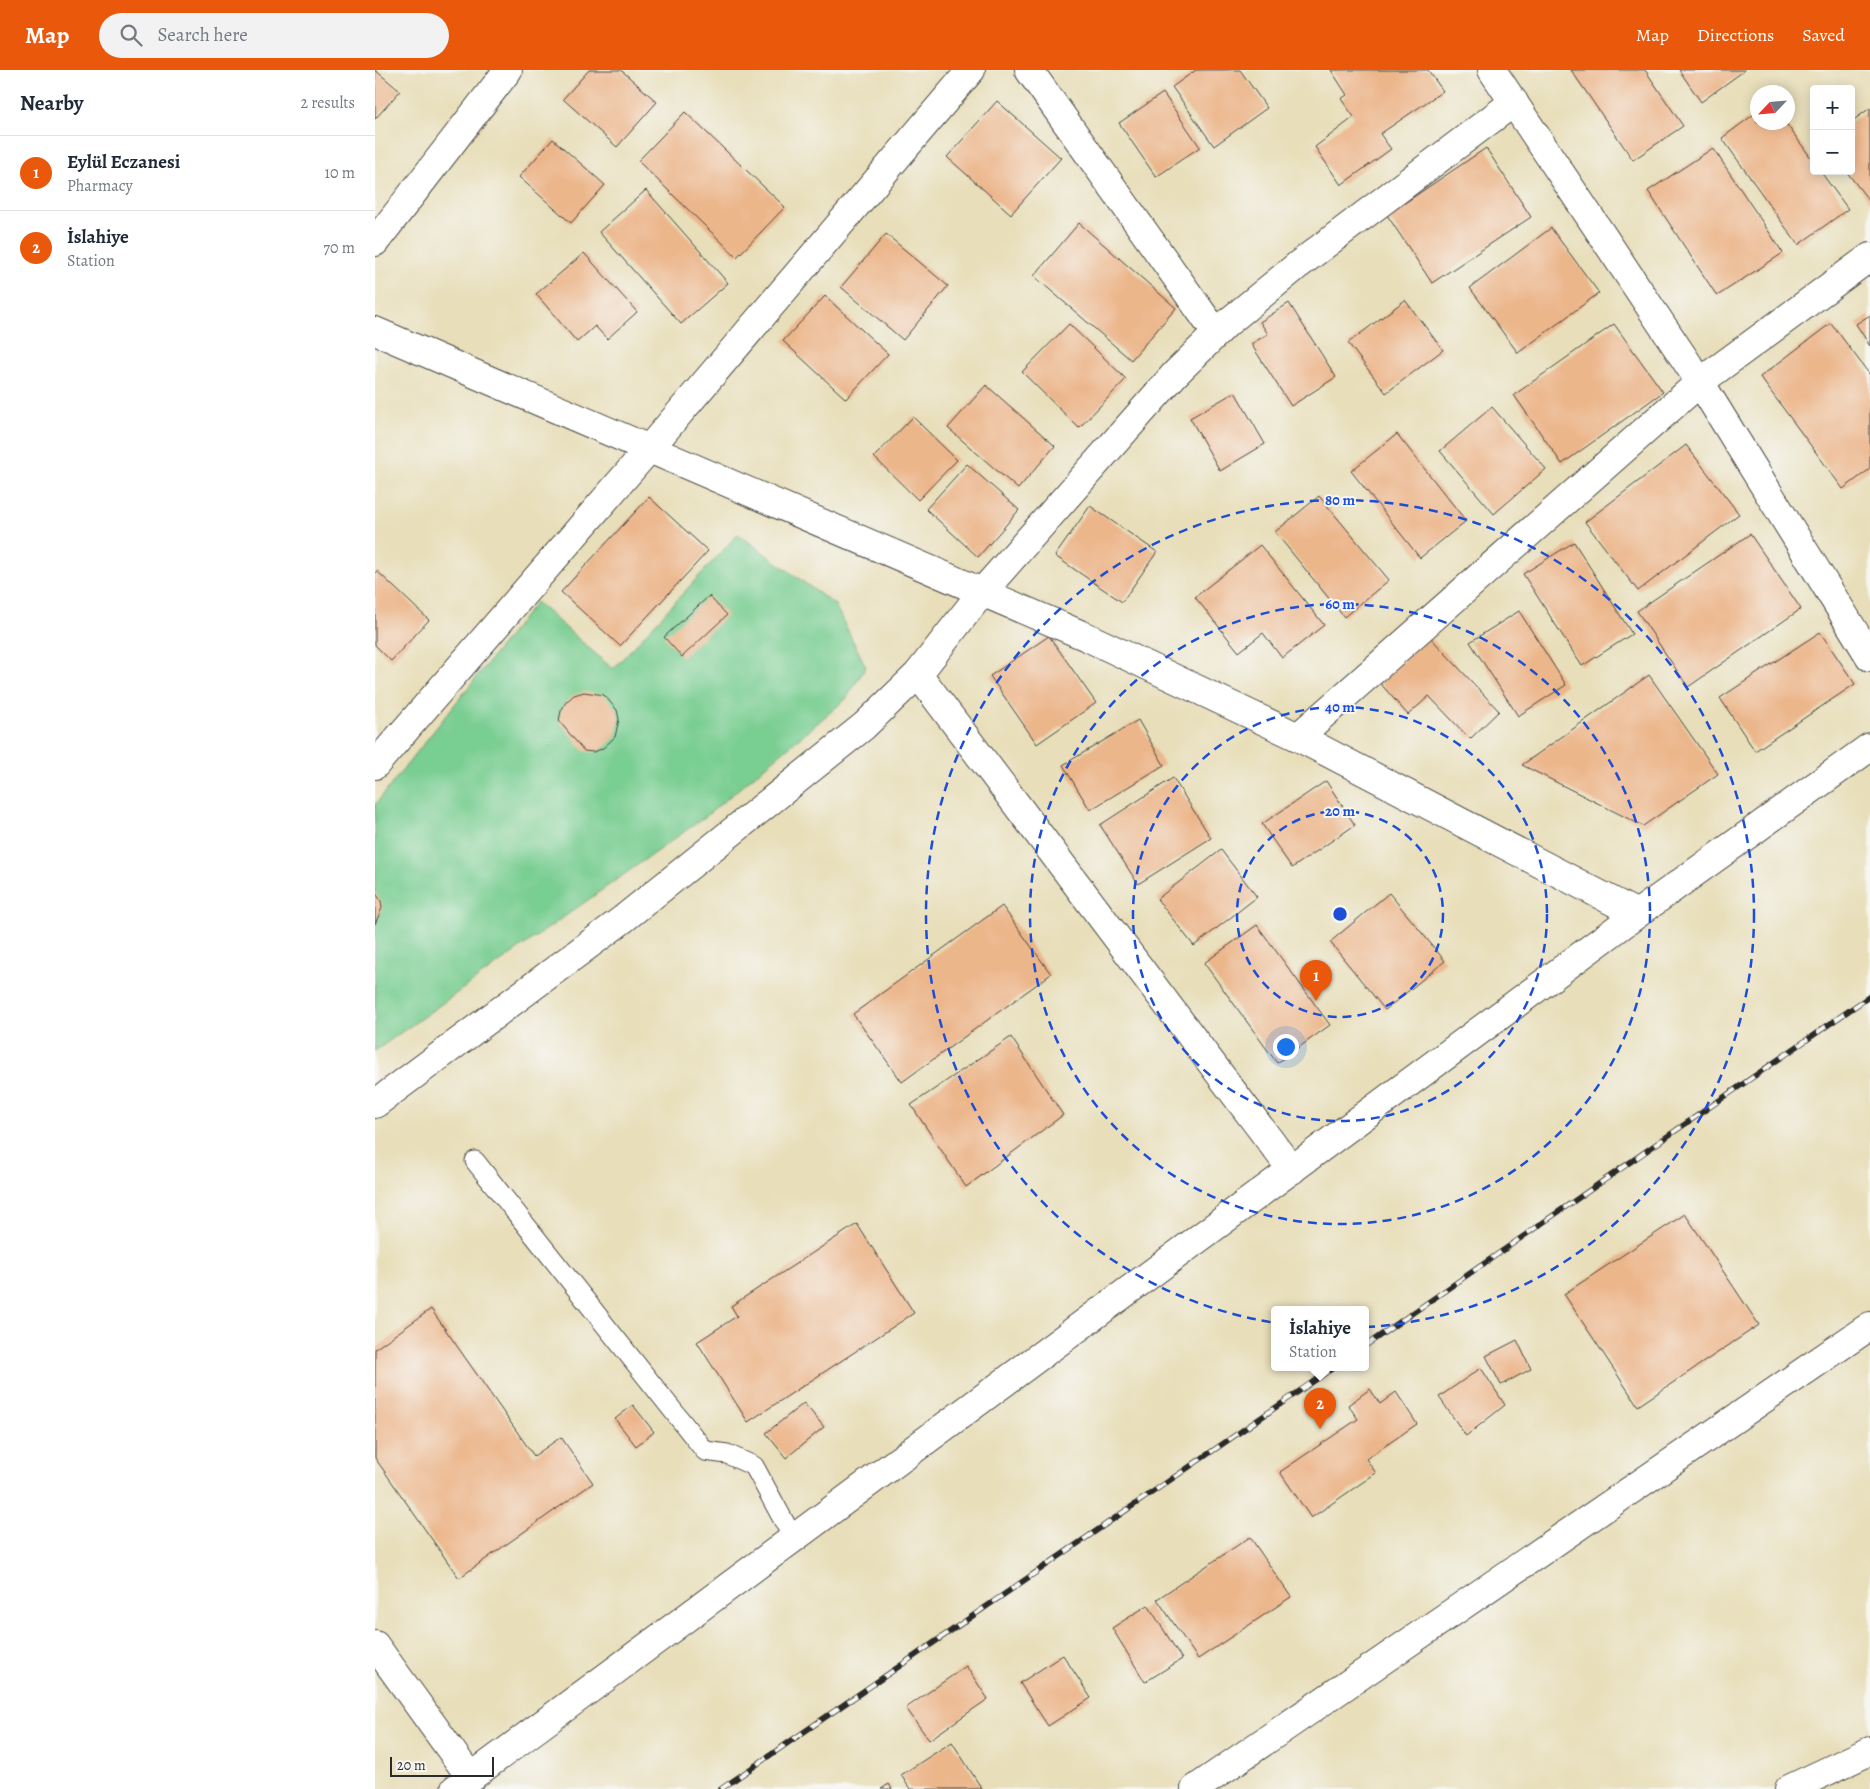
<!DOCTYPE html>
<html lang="en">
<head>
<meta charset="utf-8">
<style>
  :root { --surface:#fff; --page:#f2f2f3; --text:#1f2937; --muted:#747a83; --line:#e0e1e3; --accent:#ea580c }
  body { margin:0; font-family:Alegreya,serif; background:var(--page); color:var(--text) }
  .controls { position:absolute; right:15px; top:15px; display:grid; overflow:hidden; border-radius:5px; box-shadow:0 2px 12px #0003 }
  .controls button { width:45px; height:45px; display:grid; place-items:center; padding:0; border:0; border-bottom:1px solid var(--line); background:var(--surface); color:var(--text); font:25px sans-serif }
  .compass { position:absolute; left:1375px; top:15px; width:45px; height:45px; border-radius:50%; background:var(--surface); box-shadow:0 2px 12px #0003; rotate:244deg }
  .scale { position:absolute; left:15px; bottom:12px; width:104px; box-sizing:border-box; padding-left:5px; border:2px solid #2b2b2b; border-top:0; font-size:14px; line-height:18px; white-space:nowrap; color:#2b2b2b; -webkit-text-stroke:4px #f6f6f2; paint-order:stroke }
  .you { position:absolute; left:910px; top:976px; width:18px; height:18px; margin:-12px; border:4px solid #fff; border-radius:50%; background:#1a73e8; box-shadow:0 0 0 8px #1a73e833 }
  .badge { display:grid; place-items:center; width:32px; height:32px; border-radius:50%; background:var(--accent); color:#fff; font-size:16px; font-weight:700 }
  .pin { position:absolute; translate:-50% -41px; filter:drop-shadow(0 1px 2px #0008) }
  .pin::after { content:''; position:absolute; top:26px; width:18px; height:15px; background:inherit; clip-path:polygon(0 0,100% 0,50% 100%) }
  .popup { position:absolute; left:896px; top:1236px; width:98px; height:65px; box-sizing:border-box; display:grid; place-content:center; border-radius:5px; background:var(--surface); filter:drop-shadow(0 1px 4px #0005); font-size:16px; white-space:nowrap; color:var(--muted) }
  .popup b { font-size:19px; color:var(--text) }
  .popup::after { content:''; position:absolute; left:50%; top:100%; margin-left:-10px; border:10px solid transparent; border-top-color:var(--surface) }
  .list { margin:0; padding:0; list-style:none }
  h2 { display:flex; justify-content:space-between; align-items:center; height:65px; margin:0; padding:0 20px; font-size:21px }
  h2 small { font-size:16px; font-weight:400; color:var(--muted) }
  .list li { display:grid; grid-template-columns:32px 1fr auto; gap:15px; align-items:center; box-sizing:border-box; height:75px; padding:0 20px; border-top:1px solid var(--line) }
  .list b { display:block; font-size:19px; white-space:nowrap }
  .list p { margin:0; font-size:16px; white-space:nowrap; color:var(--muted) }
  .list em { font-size:16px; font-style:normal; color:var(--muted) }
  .icon { flex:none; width:28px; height:28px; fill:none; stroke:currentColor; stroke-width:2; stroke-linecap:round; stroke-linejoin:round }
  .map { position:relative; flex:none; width:1495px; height:1719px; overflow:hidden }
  header { display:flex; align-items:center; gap:30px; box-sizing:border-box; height:70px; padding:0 25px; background:var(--accent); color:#fff }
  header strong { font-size:24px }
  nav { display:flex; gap:28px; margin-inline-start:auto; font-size:18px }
  .search { width:350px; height:45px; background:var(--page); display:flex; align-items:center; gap:12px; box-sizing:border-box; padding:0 18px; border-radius:28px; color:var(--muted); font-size:19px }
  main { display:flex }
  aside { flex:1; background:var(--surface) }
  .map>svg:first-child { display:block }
  .green { fill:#79ce92; stroke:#527c5e }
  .building { fill:#ecb68b }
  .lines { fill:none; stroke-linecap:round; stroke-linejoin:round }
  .lane-casing { stroke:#474640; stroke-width:21 }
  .street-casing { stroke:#474640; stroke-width:30 }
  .secondary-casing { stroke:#474640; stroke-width:30 }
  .lane { stroke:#fff; stroke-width:19 }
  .street { stroke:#fff; stroke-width:28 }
  .secondary { stroke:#fff; stroke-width:28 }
  .rail-casing { stroke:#2b2b2b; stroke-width:5.5 }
  .rail { stroke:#f6f6f2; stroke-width:4; stroke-dasharray:11; stroke-linecap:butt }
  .ring { fill:none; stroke:#1d4ed8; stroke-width:2.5; stroke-dasharray:9 6 }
  .centre { fill:#1d4ed8; stroke:#f6f6f2; stroke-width:2.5 }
  .ring-label { font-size:15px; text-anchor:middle; font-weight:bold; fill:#1d4ed8; stroke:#f6f6f2; stroke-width:4; stroke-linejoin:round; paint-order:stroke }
</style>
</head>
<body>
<header>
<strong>Map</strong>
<div class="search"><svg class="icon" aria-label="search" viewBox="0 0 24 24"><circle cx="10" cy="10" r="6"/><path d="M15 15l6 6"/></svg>Search here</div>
<nav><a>Map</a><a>Directions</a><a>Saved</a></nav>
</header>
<main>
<aside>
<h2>Nearby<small>2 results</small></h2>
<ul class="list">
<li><span class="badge">1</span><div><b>Eylül Eczanesi</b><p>Pharmacy</p></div><em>10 m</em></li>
<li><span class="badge">2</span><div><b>İslahiye</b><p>Station</p></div><em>70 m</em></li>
</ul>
</aside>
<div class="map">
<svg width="1495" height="1719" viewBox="0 0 1495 1719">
  <rect width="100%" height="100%" fill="#f6f6f2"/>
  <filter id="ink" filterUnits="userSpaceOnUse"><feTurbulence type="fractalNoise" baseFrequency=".02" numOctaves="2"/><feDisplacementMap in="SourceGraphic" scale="10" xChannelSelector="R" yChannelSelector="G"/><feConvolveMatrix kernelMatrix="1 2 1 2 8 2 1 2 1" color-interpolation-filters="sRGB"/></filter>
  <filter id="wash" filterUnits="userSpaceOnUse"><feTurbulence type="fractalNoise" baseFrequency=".0096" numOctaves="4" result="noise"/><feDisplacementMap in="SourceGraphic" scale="20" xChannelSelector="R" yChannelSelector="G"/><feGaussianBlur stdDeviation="1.12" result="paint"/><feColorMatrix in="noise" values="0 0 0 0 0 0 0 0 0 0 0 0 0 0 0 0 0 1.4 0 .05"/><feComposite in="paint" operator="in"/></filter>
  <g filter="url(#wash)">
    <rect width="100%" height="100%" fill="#e8deb9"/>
    <path class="green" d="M363 464 460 535 491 597 471 629 330 747 0 981V735L161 532 238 599Z"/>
    <g id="blocks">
      <g class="building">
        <path d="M0 0 25 21 0 49Z"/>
        <path d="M214 0H246L282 32 242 77 188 29Z"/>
        <path d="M821 0H865L892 38 839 76 797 17Z"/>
        <path d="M956 0H1053L1068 21 1005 64 1016 79 966 115 940 77 979 47 966 29 972 25Z"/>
        <path d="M1196 0H1270L1308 56 1258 90Z"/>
        <path d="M1304 0H1370L1326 32Z"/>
        <path d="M788 23 825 77 781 107 744 53Z"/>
        <path d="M622 31 686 88 636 144 572 87Z"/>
        <path d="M1495 38V132L1471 101H1476V52Z"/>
        <path d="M310 42 410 137 362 187 263 91Z"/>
        <path d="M1382 42V52H1410L1439 92V101H1445L1473 139 1423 175 1347 68Z"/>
        <path d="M178 69 230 115 196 153 144 107Z"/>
        <path d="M1111 78 1156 147 1057 213 1012 145Z"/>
        <path d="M1338 78 1408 183 1342 226 1273 121Z"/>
        <path d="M271 120 353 213 306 254 224 162Z"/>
        <path d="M704 153 801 238 756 290 659 206Z"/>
        <path d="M1176 158 1224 223 1143 283 1095 218Z"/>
        <path d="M511 164 573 216 528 270 466 217Z"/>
        <path d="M209 183 262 242 232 269 220 256 202 272 161 224Z"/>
        <path d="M450 226 513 284 471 329 408 271Z"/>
        <path d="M1030 230 1068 280 1011 323 973 273Z"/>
        <path d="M914 233 961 307 916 336 876 274 893 264 885 252Z"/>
        <path d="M1495 245V276L1481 254Z"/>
        <path d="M1456 253 1495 305V399L1468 419 1385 307Z"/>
        <path d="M694 254 751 309 704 358 647 302Z"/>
        <path d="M1239 254 1288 322 1187 394 1139 325Z"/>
        <path d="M611 315 680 376 643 419 573 358Z"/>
        <path d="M860 322 890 374 845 401 815 348Z"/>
        <path d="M1117 337 1171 399 1119 444 1065 381Z"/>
        <path d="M538 347 582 390 543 430 499 387Z"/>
        <path d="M1022 364 1091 451 1045 488 976 401Z"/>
        <path d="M1311 375 1364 444 1263 521 1210 452Z"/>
        <path d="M592 394 644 440 603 487 551 439Z"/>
        <path d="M944 426 1014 510 969 547 900 462Z"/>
        <path d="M274 427 333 481 245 576 186 522Z"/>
        <path d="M715 436 782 482 747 532 680 486Z"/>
        <path d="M1375 464 1426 539 1313 617 1262 541Z"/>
        <path d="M1199 472 1257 564 1207 596 1148 504Z"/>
        <path d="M885 475 949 555 907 588 888 563 864 582 820 527Z"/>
        <path d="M2 501 54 550 16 591 0 575V503Z"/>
        <path d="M334 526 352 545 307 587 289 567Z"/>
        <path d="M1144 541 1191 615 1143 646 1095 572Z"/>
        <path d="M1445 562 1480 614 1380 681 1345 628Z"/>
        <path d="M674 566 721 633 662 674 615 606Z"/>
        <path d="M1054 566 1124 641 1095 669 1054 626 1033 645 1005 613Z"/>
        <path d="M1274 605 1343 704 1268 756 1147 695Z"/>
        <path d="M209 622 229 625 242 640 244 649 240 667 227 679 218 682 209 681 184 651 186 641 191 632 199 625Z"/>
        <path d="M763 650 789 695 715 740 688 695Z"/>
        <path d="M798 708 836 768 763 814 725 755Z"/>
        <path d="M951 711 980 755 917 798 887 754Z"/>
        <path d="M846 780 882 827 819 876 782 829Z"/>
        <path d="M0 822 6 831 7 838 0 854Z"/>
        <path d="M1014 823 1070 891 1010 940 955 872Z"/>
        <path d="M627 836 676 904 527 1012 478 944Z"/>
        <path d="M882 855 955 955 902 993 829 893Z"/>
        <path d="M636 967 688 1045 591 1117 536 1035Z"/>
        <path d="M1310 1144 1384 1255 1263 1336 1189 1224Z"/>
        <path d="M482 1154 539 1243 373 1352 322 1272 362 1246 356 1236Z"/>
        <path d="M56 1239 159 1386 186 1367 218 1413 84 1508 0 1388V1279Z"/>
        <path d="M1142 1270 1156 1299 1126 1315 1111 1286Z"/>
        <path d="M1106 1298 1130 1335 1091 1366 1064 1327Z"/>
        <path d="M995 1319 1005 1334 1021 1322 1042 1354 991 1389 1001 1403 936 1448 905 1402 983 1349 973 1335Z"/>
        <path d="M429 1333 449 1357 411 1388 391 1363Z"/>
        <path d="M258 1335 279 1362 261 1376 240 1349Z"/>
        <path d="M875 1467 916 1527 823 1589 782 1529Z"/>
        <path d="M773 1535 807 1589 770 1612 737 1558Z"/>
        <path d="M688 1585 716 1628 673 1656 645 1613Z"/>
        <path d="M591 1596 613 1629 554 1670 531 1638Z"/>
        <path d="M577 1672 607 1719H535L526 1705Z"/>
        <path d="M514 1714 517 1719H506Z"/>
      </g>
    </g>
  </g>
  <g filter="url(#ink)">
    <use href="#blocks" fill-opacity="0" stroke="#474640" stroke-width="1"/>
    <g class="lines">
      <g class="lane-casing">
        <path id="lane" d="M100 1091 330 1381 352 1384 379 1396 418 1468"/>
      </g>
      <g class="street-casing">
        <g id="street">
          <path d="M654 0 841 263"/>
          <path d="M0 172 133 0"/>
          <path d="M0 261 714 568 923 667 1262 844"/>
          <path d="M543 604 917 1100"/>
          <path d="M923 667 1325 312 1495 187"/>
          <path d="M0 695 273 380 596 0"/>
          <path d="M0 1034 247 850 489 656 543 604 608 521 800 304 851 254 923 195 1139 32"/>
          <path d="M0 1575 96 1708"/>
          <path d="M1414 1719 1495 1681"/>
        </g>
      </g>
      <g class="secondary-casing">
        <g id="secondary">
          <path d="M1117 0 1325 312 1495 587"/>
          <path d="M80 1719 1262 844 1495 677"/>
          <path d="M820 1719 1495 1256"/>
        </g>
      </g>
      <use href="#lane" class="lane"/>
      <use href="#street" class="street"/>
      <use href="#secondary" class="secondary"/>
      <g class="rail-casing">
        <g id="rail">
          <path d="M990 1276 1495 926"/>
          <path d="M346 1719 958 1298"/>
        </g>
      </g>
      <use href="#rail" class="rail"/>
    </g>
  </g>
  <g class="ring">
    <circle cx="965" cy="844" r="103"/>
    <circle cx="965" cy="844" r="207"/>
    <circle cx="965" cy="844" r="310"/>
    <circle cx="965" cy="844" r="414"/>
  </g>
  <circle cx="965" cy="844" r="8" class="centre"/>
  <g class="ring-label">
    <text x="965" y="435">80 m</text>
    <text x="965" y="539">60 m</text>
    <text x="965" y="642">40 m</text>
    <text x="965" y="746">20 m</text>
  </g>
</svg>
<div class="controls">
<button>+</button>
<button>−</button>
</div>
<svg class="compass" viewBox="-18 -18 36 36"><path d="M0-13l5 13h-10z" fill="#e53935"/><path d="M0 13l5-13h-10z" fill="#747a83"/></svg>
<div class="scale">20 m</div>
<div class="you"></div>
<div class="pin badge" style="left:941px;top:931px">1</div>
<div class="pin badge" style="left:945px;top:1359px">2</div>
<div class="popup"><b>İslahiye</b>Station</div>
</div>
</main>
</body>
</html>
